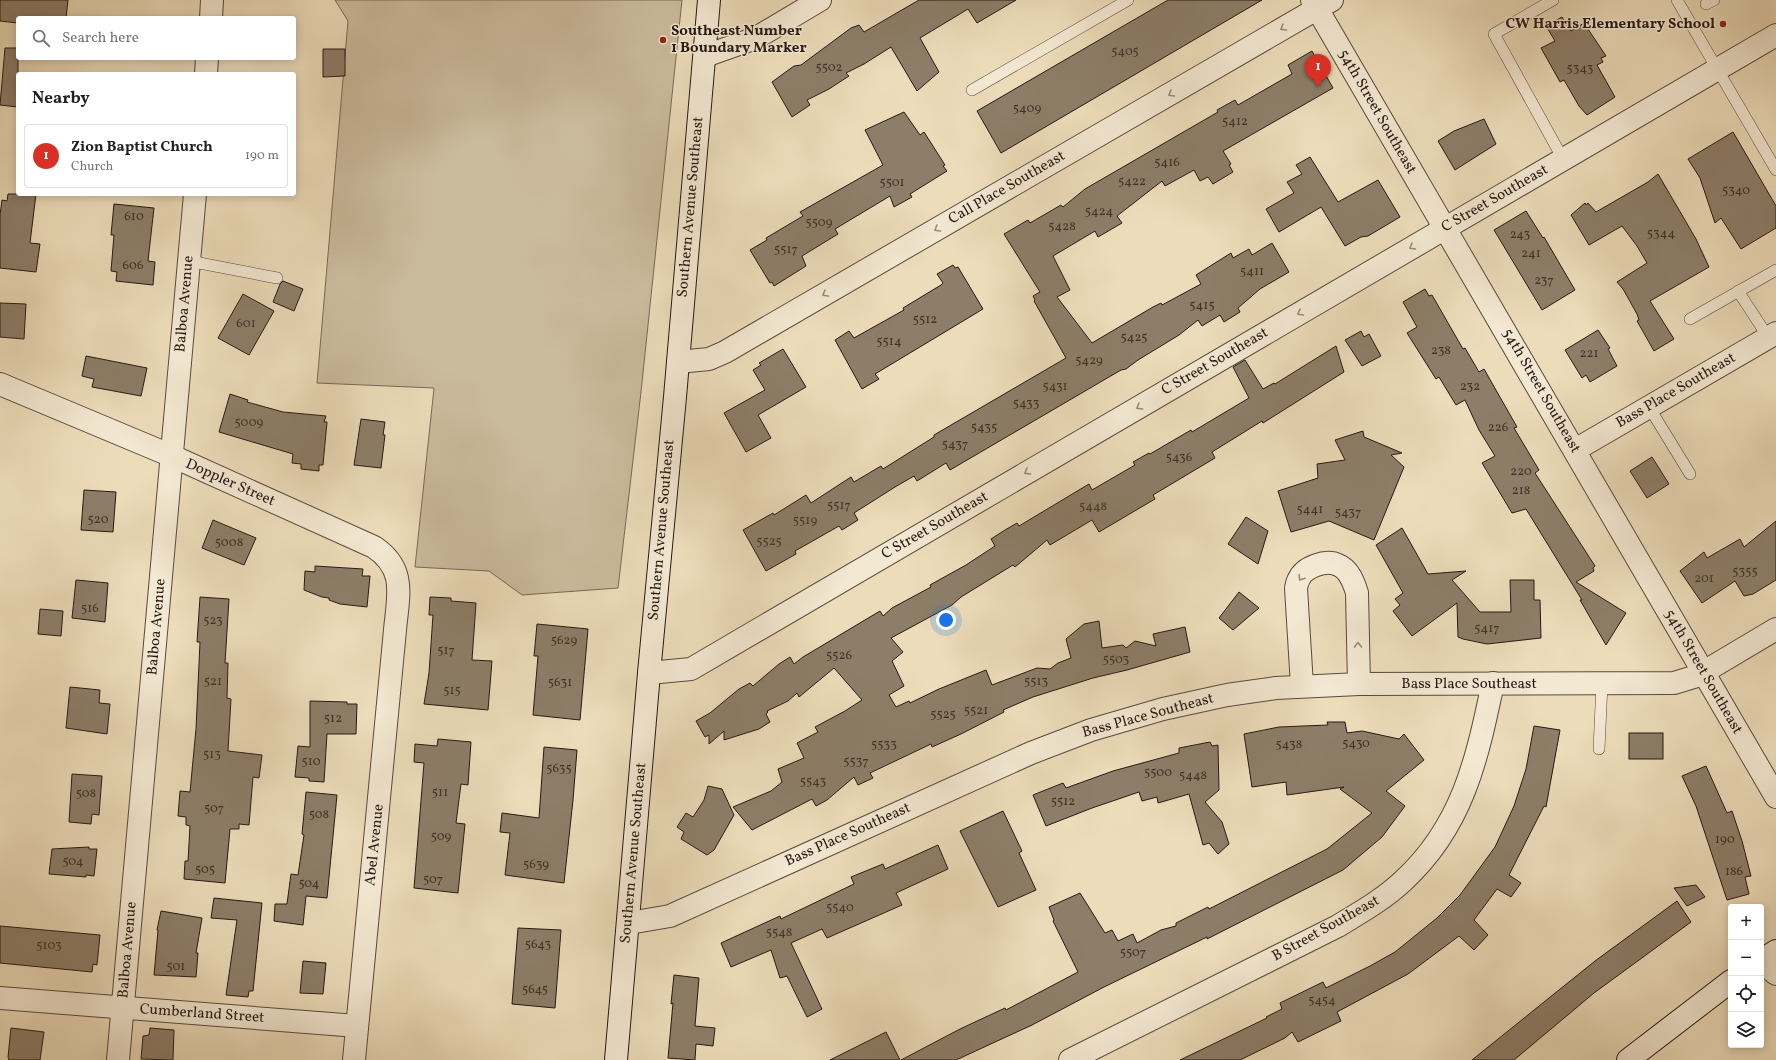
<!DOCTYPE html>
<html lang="en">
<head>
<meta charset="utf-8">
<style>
  :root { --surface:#fff; --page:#f6f6f6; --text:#202124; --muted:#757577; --line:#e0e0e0; --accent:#d93025 }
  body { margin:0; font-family:Vollkorn,serif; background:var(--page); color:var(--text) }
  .controls { position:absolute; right:12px; bottom:12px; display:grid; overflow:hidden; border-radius:4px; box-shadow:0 2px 10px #0003 }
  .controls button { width:36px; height:36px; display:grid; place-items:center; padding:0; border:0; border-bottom:1px solid var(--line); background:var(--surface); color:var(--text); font:20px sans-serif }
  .you { position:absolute; left:946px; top:620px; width:14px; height:14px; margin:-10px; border:3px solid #fff; border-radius:50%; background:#1a73e8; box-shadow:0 0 0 6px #1a73e833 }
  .badge { display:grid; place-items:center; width:26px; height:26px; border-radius:50%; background:var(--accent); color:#fff; font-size:13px; font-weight:700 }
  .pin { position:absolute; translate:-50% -33px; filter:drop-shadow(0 1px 2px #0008) }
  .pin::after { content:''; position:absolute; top:21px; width:14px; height:12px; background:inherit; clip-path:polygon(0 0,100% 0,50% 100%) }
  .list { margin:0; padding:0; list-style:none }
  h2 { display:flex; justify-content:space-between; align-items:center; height:52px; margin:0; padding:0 16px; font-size:17px }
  h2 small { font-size:13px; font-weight:400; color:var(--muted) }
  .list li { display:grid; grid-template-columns:26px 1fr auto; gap:12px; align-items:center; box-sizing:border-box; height:64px; margin:0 8px 8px; padding:0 8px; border:1px solid var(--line); border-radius:4px }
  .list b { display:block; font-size:15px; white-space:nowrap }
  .list p { margin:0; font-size:13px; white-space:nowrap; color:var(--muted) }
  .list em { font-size:13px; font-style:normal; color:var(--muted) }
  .icon { flex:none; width:22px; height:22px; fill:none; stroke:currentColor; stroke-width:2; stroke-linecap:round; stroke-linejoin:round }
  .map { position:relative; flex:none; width:1776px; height:1060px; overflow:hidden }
  .search { position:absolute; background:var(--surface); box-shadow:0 2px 10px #0003; left:16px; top:16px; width:280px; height:44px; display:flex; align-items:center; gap:10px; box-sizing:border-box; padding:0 14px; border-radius:4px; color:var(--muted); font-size:15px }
  .panel { position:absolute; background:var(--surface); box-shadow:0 2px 10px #0003; left:16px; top:72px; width:280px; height:124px; border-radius:4px }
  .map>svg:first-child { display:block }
  .green { fill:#cbbb9d; stroke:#786a58 }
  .building { fill:#8d7e69; stroke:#261912 }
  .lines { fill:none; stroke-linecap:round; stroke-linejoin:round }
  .lane-casing { stroke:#584a3c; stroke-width:12 }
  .street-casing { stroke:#584a3c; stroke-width:24 }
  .secondary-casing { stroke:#261912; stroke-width:24 }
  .lane { stroke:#f3e8d2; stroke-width:11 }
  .street { stroke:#f3e8d2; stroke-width:22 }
  .secondary { stroke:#f3e8d2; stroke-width:22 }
  .oneway { stroke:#978b7c }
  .poi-dot { fill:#8f2418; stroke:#f3e8d2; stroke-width:1.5 }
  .labels { text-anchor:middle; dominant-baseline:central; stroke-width:3; stroke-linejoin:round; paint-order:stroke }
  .number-label { font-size:13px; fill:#403228 }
  .poi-label { font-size:15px; font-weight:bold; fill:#261912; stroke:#f3e8d2; text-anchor:end }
  .street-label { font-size:15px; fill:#261912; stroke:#f3e8d2 }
</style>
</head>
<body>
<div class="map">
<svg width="1776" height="1060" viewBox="0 0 1776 1060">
  <rect width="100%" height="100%" fill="#eddcba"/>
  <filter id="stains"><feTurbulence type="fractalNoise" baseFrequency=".005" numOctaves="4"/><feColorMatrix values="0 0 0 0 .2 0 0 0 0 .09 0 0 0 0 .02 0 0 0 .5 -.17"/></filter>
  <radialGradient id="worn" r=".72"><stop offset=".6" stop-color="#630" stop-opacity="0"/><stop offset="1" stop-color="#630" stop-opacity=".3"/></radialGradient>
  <path class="green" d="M335 0H682L641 392 618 588 522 595 489 571 415 567 434 388 317 383 348 21Z"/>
  <g class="building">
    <path d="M0 0H68L66 18H18V23L0 21Z"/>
    <path d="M919 0H1016L977 23 968 9 920 38 939 72 917 91 891 47 864 64 846 73 849 76 829 89 807 100 810 105 792 117 772 82 794 66 801 65 851 28 859 25 864 32Z"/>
    <path d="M1168 0H1262L1001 153 977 111Z"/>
    <path d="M1562 17 1571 31 1584 23 1606 56 1601 58 1603 62 1597 65 1615 97 1587 115 1579 106 1564 80 1560 82 1541 48 1555 41 1546 26Z"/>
    <path d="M5 48H18V107L0 105Z"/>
    <path d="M323 49H345V76L323 77Z"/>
    <path d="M1312 51 1333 88 1223 151 1231 164 1229 165 1233 172 1213 184 1208 177 1200 181 1194 170 1165 186 1162 181 1117 216 1122 223 1098 237 1095 231 1053 256 1070 290 1057 297 1092 343 1153 307 1161 303 1162 305 1201 284 1196 275 1231 253 1233 258 1249 249 1252 255 1272 243 1289 272 1260 289 1238 308 1240 312 1224 322 1220 315 1202 326 1198 320 1179 335 1138 360 1126 369 1121 370 950 470 946 463 917 481 914 476 895 487 854 513 858 520 842 530 839 526 795 551 796 554 766 571 743 530 773 513 774 515 806 495 811 503 851 477 854 482 881 466 883 469 934 437V435L1066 358 1034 301 1035 300 1033 296 1040 292 1004 234 1028 220 1030 223 1061 205 1063 207 1085 189 1218 112 1217 110 1235 100 1238 105 1292 74 1288 65Z"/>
    <path d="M904 112 920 135 924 132 945 165 943 166 947 171 910 194 912 197 894 207 890 196 835 229 838 234 802 256 806 266 774 286 772 282 770 283 750 250 767 240 766 238 803 216 800 212 883 165 865 130Z"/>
    <path d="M1484 119 1496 144 1455 170 1438 141 1454 131Z"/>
    <path d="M1733 132 1776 206V228L1741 249 1721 218 1715 223 1700 178 1688 159Z"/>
    <path d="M1310 157 1338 202 1378 180 1400 217 1368 236 1361 237 1345 246 1321 207 1279 232 1266 209 1294 193 1287 182 1302 174 1296 165Z"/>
    <path d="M1658 174 1696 239 1709 267 1650 301 1674 339 1654 351 1637 321 1639 320 1637 314 1623 289 1617 282 1647 263 1637 246 1622 226 1589 245 1571 215 1585 203 1586 205 1588 203 1596 212 1648 182Z"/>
    <path d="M8 194H36L30 243 40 244 36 272 0 268V215L2 200 7 201Z"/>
    <path d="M114 204 154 208 148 261 155 262 153 285 116 281 117 272 111 271 114 235H111Z"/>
    <path d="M1526 211 1543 238 1544 237 1575 290 1542 310 1494 230Z"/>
    <path d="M953 265 955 268 958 267 983 309 875 374 879 379 862 389 835 340 849 331 854 338 904 310 903 308 941 285 943 283 937 274Z"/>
    <path d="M283 281 303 289 294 311 273 302 280 284Z"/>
    <path d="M1425 289 1429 296 1432 295 1463 349 1465 348 1479 372 1484 369 1517 427 1514 428 1539 470 1535 473 1595 566 1593 568 1594 571 1576 582 1626 613 1606 645 1580 600H1582L1526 509 1512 513 1482 463 1495 456 1479 430 1465 400 1456 405 1439 377 1436 379 1407 333 1417 327 1403 302Z"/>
    <path d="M243 294 274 311 249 355 218 338Z"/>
    <path d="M0 303 26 304 24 339 0 337Z"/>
    <path d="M1598 330 1610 348 1608 349 1617 366 1590 382 1586 375 1582 378 1565 350Z"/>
    <path d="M1361 331 1364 337 1369 334 1381 356 1362 366 1345 340Z"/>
    <path d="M1336 346 1344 372 1263 423 1262 421 1212 452 1215 458 1153 495 1155 499 1099 532 1092 520 1050 545 1047 540 1015 567 1013 565 961 597 952 605 891 638 903 652 892 661 904 686 889 695 896 707 909 701 910 703 939 689 986 670 992 685 1037 668 1050 669 1058 663 1071 658 1066 639 1084 624 1099 621 1102 648 1123 645 1126 648 1135 641 1156 646 1153 634 1185 627 1190 652 1127 670 1093 678 1033 697 1003 710 1004 712 961 734 932 747 931 744 870 773 873 778 858 785 854 777 827 800 816 806 812 799 752 830 733 807 771 791 782 782 778 769 804 758 797 743 818 732 815 727 845 711 862 700 834 668 799 697 797 693 788 701 767 711 768 712 766 714 770 722 759 729 724 740V731L709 744V735L705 737 696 721 710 713 739 689 750 683 753 686 779 664 790 657 794 664 803 657 880 611 883 616 892 608 931 587 930 585 966 565 995 546 991 539 1005 530 1017 523 1019 526 1089 484 1092 490 1135 465 1133 462 1149 453 1150 454 1191 430 1192 432 1249 398 1233 367 1245 360 1263 389 1274 383 1275 384Z"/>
    <path d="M783 349 806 387 758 415 771 438 746 452 724 413 765 390 753 370 761 365 759 363Z"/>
    <path d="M86 356 147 368 141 396 92 387 94 379 82 376Z"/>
    <path d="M230 394 248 400 247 402 283 412 326 416 324 422H327L323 465H319V471L301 469V464L292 463 293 454 219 432Z"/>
    <path d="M361 419 385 422 383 435H385L381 468 354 465Z"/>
    <path d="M1363 431 1364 437 1402 453 1391 455 1404 467 1374 540 1329 521 1291 532 1278 491 1318 478 1317 464 1345 460 1335 440Z"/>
    <path d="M1652 457 1669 484 1647 498 1630 471Z"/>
    <path d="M84 490 116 492 113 532 81 530Z"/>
    <path d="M1246 517 1268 531 1258 564 1228 544Z"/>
    <path d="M213 520 256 538 244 565 202 548Z"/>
    <path d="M1776 521V580L1753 594 1744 596 1735 581 1702 603 1680 571 1704 552 1707 558 1740 539 1744 547Z"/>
    <path d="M1402 528 1428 574 1466 571 1452 580 1480 612H1511L1510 580H1534V600H1540L1541 638 1487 644 1463 639 1458 637 1457 603 1412 636 1393 611 1400 605 1395 599 1403 593 1376 545Z"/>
    <path d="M315 566 363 569 362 576H370L367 607 340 604 329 600V598L322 597 304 590 305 571 315 572Z"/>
    <path d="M76 580 108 583 105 622 72 618Z"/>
    <path d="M1239 592 1259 608 1233 630 1219 618Z"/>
    <path d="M200 597 229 599 225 663H228L227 698 231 699 228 751 262 755 259 778 253 777 249 825 239 824V829H230L225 883 184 879 185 861H188L190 826 186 825V817L178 816 180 791 190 792 196 729 200 642H197Z"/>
    <path d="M430 597 451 598V601L476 603 472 660 492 661 488 710 424 704 429 673 433 615H429Z"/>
    <path d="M40 609 63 611 61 636 38 634Z"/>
    <path d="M537 624 588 629 580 720 533 715 538 656H534Z"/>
    <path d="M70 687 100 690 99 703 110 704 107 734 66 728Z"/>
    <path d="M310 701 347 702V704H357L356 734H327L324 782 309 781V778L295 777 298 746 310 747Z"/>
    <path d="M1327 722H1345L1347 733 1362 731 1399 739 1404 734 1424 760 1386 791 1405 806 1382 837 1343 870 1207 939V937L1104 987 1032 1025 956 1060H901L960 1029 1005 1008 1006 1010 1078 972 1053 921 1054 920 1049 907 1080 893 1105 933 1112 930 1118 941 1133 934 1137 943 1161 930 1176 926V923L1208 907 1209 909 1327 849 1372 813 1340 789 1344 787 1287 795 1286 782 1252 787 1244 734 1279 727 1328 725Z"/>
    <path d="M1534 726 1560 730 1546 807 1544 806 1509 875 1521 883 1511 897 1497 889 1474 920 1488 935 1474 950 1459 936 1408 974 1337 1012 1341 1021 1298 1042 1292 1032 1285 1038 1240 1060H1180L1267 1018 1266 1017 1282 1009 1280 1003 1323 982 1326 988 1370 966 1395 952 1437 918 1460 895 1495 847 1514 806 1526 769Z"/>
    <rect x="1629" y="733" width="34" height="26"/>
    <path d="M438 739 471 742 468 785 461 784 456 823 465 824 458 893 414 888 424 763 414 762 415 744 437 746Z"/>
    <path d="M1210 742 1212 746 1218 745 1219 790 1205 802 1222 822 1229 844 1218 854 1209 843 1203 845 1189 794 1158 803 1157 797 1142 801 1139 792 1092 808 1046 826 1033 795 1063 783 1066 788 1113 771 1179 753V748Z"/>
    <path d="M544 747 577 750 573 800 564 883 505 875 510 833 500 832 502 813 539 818Z"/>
    <path d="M1706 766 1727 813 1732 811 1742 841 1751 876 1745 877 1749 894 1727 900 1696 806 1682 776Z"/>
    <path d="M72 774 102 776 99 815 92 814 91 824 69 822Z"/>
    <path d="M708 786 722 789 734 815 714 850 707 855 681 839 684 832 677 827 686 813 693 817 704 800Z"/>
    <path d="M306 792 337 795 327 898 306 896 303 925 274 921 275 904H287L291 874 298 875 304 835 302 834Z"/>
    <path d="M1003 811 1022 851 1019 853 1036 890 998 907 960 831Z"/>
    <path d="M938 845 948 869 896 893 902 905 827 938 822 929 791 943 822 1009 807 1017 787 976 780 978 771 950 731 967 721 943 780 916 781 919 854 884 851 877 883 864 885 869Z"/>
    <path d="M89 847V849H97L94 876 86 875V877L49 874 52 849Z"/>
    <path d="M1696 885 1705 897 1687 906 1674 888Z"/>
    <path d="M214 898 262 903 253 991H249L248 997 226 995 237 920 211 918Z"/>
    <path d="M1677 901 1691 922 1594 993 1514 1060H1472L1595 961Z"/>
    <path d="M161 911 202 918 196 953H198L196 977 154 975 158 930H157Z"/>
    <path d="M0 926 100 935 97 965 93 964 92 972 0 963Z"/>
    <path d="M518 928 561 930 555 1008 512 1004Z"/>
    <path d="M303 961 326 963 323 994 300 993Z"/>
    <path d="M674 975 699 978 695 1026 715 1028 713 1046 696 1044 695 1060 668 1058 673 1003 671 1004Z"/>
    <path d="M11 1028 44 1032 40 1060H9L8 1057Z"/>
    <path d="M150 1028 174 1030 173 1060 141 1059 143 1036 149 1035Z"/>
    <path d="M886 1032 900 1060H830Z"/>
  </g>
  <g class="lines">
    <g class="lane-casing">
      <g id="lane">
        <path d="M1553 0 1494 34 1563 159"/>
        <path d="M1677 0 1776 170"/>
        <path d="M1706 4 1714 0"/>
        <path d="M972 90 1128 0"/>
        <path d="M189 261 277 278"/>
        <path d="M1738 291 1768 337"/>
        <path d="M1690 319 1776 270"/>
        <path d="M1649 407 1690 474"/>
        <path d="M1599 749 1602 684"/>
      </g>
    </g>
    <g class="street-casing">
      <g id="street">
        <path d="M1312 0 1776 797"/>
        <path d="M211 18 212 0"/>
        <path d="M705 56 756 38 820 0"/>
        <path d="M206 74 207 58"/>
        <path d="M678 362 709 359 725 352 1332 0"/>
        <path d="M0 384 172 456 374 547C407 569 398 596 395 630L354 1060"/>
        <path d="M1575 450 1776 333"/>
        <path d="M649 673 691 669 1776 35"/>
        <path d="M1302 686 1296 588C1297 585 1297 581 1299 579 1304 567 1326 559 1338 565 1349 569 1354 583 1357 593L1359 684"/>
        <path d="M629 923 670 916 1031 753 1091 730 1163 709 1227 695 1276 688 1359 684 1674 683 1697 676 1776 629"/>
        <path d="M1761 962 1776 974"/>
        <path d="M0 998 357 1026"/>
        <path d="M118 1060 195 194"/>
        <path d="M1070 1060 1338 926C1361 912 1384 899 1403 881 1463 826 1477 759 1493 683"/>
      </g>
    </g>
    <g class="secondary-casing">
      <g id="secondary">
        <path d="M1761 961 1776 951"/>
        <path d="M616 1060 649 673 675 397 709 0"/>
        <path d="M1628 1060 1731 981"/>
      </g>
    </g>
    <use href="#lane" class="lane"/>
    <use href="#street" class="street"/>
    <use href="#secondary" class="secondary"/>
  </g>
  <defs><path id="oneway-chevron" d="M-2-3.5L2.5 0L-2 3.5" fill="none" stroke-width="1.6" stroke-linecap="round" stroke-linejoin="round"/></defs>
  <g class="oneway">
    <use href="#oneway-chevron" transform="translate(1283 28) rotate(150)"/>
    <use href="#oneway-chevron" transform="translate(1171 94) rotate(150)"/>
    <use href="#oneway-chevron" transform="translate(937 229) rotate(150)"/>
    <use href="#oneway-chevron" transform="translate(1412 247) rotate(150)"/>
    <use href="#oneway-chevron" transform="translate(825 294) rotate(150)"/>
    <use href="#oneway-chevron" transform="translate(1300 313) rotate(150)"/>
    <use href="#oneway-chevron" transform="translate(1139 407) rotate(150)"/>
    <use href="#oneway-chevron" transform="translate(1027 472) rotate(150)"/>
    <use href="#oneway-chevron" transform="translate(1301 578) rotate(122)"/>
    <use href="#oneway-chevron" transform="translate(1358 645) rotate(-91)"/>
  </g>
  <g class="poi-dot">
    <circle cx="1723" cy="24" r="4"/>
    <circle cx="663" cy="40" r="4"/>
  </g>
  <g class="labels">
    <g class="number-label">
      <text x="1125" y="52">5405</text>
      <text x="829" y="68">5502</text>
      <text x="1580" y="69">5343</text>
      <text x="1027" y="109">5409</text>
      <text x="1235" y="122">5412</text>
      <text x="1167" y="163">5416</text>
      <text x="1132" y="182">5422</text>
      <text x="892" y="183">5501</text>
      <text x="1736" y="191">5340</text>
      <text x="1099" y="212">5424</text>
      <text x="134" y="217">610</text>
      <text x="819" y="223">5509</text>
      <text x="1062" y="227">5428</text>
      <text x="1661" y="234">5344</text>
      <text x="1520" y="235">243</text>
      <text x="786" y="250">5517</text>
      <text x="1531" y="254">241</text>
      <text x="133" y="266">606</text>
      <text x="1252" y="272">5411</text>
      <text x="1544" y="281">237</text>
      <text x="1202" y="306">5415</text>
      <text x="925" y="320">5512</text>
      <text x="246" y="324">601</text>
      <text x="1134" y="338">5425</text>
      <text x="889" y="342">5514</text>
      <text x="1441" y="351">238</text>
      <text x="1589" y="354">221</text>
      <text x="1089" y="361">5429</text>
      <text x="1055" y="387">5431</text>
      <text x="1470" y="387">232</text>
      <text x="1026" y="404">5433</text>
      <text x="249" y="423">5009</text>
      <text x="984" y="428">5435</text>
      <text x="1498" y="428">226</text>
      <text x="955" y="445">5437</text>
      <text x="1179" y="458">5436</text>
      <text x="1521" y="472">220</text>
      <text x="1521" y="491">218</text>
      <text x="839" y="506">5517</text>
      <text x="1093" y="507">5448</text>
      <text x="1310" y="510">5441</text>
      <text x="1348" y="513">5437</text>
      <text x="98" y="520">520</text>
      <text x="805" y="521">5519</text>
      <text x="769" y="542">5525</text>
      <text x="229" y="543">5008</text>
      <text x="1745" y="572">5355</text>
      <text x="1704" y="579">201</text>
      <text x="90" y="609">516</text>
      <text x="213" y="621">523</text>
      <text x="1487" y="629">5417</text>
      <text x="564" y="641">5629</text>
      <text x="446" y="651">517</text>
      <text x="839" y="656">5526</text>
      <text x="1116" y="660">5503</text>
      <text x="213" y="682">521</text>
      <text x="1036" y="682">5513</text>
      <text x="560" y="683">5631</text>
      <text x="452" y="691">515</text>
      <text x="976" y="711">5521</text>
      <text x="943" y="715">5525</text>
      <text x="333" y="719">512</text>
      <text x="1356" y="744">5430</text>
      <text x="884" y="745">5533</text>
      <text x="1289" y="745">5438</text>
      <text x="212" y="755">513</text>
      <text x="311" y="762">510</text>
      <text x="856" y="762">5537</text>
      <text x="559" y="769">5635</text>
      <text x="1158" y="773">5500</text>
      <text x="1193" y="776">5448</text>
      <text x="813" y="782">5543</text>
      <text x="440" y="793">511</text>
      <text x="86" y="794">508</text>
      <text x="1063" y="802">5512</text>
      <text x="214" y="809">507</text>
      <text x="319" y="815">508</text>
      <text x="441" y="837">509</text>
      <text x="1725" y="840">190</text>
      <text x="73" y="862">504</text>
      <text x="536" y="865">5639</text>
      <text x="205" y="870">505</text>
      <text x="1734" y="872">186</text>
      <text x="433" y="880">507</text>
      <text x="309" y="884">504</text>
      <text x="840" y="908">5540</text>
      <text x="779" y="933">5548</text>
      <text x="538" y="945">5643</text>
      <text x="49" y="946">5103</text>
      <text x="1133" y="953">5507</text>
      <text x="176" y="967">501</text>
      <text x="535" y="990">5645</text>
      <text x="1322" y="1001">5454</text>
    </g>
    <g class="poi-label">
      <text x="1715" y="24">CW Harris Elementary School</text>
      <text x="671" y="31" text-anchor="start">Southeast Number<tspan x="671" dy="17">1 Boundary Marker</tspan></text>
    </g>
    <g class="street-label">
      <text transform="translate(1377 112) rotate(60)">54th Street Southeast</text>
      <text transform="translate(1007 188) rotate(-30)">Call Place Southeast</text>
      <text transform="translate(1495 199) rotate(-30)">C Street Southeast</text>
      <text transform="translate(691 207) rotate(-85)">Southern Avenue Southeast</text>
      <text transform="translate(185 304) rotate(-85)">Balboa Avenue</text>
      <text transform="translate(1215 362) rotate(-30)">C Street Southeast</text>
      <text transform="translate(1541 391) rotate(60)">54th Street Southeast</text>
      <text transform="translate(1676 391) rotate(-30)">Bass Place Southeast</text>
      <text transform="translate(230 483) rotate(24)">Doppler Street</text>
      <text transform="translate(935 526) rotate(-30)">C Street Southeast</text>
      <text transform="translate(662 530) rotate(-85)">Southern Avenue Southeast</text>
      <text transform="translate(157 627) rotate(-85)">Balboa Avenue</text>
      <text transform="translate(1703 672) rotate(60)">54th Street Southeast</text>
      <text x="1469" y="684">Bass Place Southeast</text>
      <text transform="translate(1148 716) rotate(-15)">Bass Place Southeast</text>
      <text transform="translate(848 835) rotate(-24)">Bass Place Southeast</text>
      <text transform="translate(375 845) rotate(-84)">Abel Avenue</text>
      <text transform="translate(634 853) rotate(-85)">Southern Avenue Southeast</text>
      <text transform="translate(1326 929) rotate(-29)">B Street Southeast</text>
      <text transform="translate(128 950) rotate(-85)">Balboa Avenue</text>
      <text transform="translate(202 1014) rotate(4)">Cumberland Street</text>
    </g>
  </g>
  <rect width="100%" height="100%" filter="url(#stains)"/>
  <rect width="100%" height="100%" fill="url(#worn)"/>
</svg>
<div class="controls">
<button>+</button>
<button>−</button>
<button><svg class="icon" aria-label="locate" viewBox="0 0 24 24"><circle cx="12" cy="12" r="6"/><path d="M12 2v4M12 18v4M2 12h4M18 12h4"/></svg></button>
<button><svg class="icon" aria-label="layers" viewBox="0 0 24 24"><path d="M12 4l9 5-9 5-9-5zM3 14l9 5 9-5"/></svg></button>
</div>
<div class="you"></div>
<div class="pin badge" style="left:1318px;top:87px">1</div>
<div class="search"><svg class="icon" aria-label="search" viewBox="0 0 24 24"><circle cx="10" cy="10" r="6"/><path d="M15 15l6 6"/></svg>Search here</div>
<section class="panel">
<h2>Nearby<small></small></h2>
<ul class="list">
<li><span class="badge">1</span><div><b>Zion Baptist Church</b><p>Church</p></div><em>190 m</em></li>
</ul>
</section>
</div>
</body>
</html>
